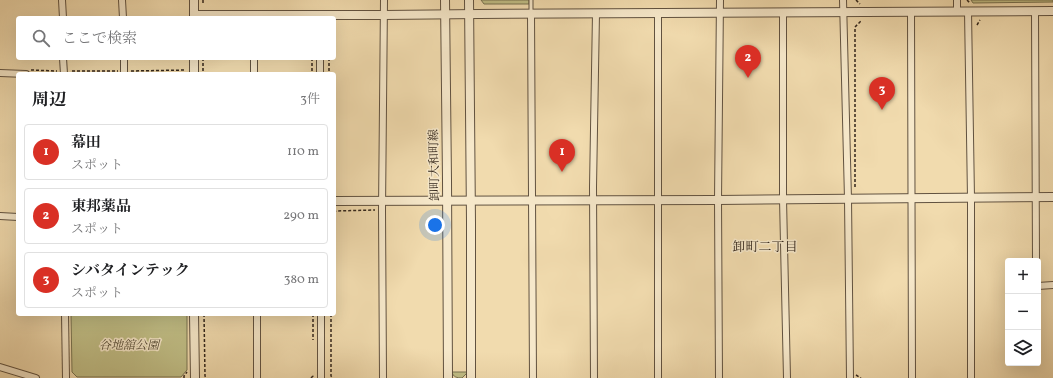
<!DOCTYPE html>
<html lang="ja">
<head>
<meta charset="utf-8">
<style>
  :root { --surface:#fff; --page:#f2f2f2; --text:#202124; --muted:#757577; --line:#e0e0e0; --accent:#d93025 }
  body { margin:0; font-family:Vollkorn,"Noto Serif JP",serif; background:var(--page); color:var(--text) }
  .controls { position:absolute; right:12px; bottom:12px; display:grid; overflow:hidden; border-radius:4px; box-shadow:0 4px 16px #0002 }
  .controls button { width:36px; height:36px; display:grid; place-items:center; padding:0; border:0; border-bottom:1px solid var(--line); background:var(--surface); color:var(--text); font:20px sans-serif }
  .you { position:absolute; left:435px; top:225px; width:14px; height:14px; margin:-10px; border:3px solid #fff; border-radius:50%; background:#1a73e8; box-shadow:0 0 0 6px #1a73e833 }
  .badge { display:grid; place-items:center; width:26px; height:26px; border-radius:50%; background:var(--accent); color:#fff; font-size:13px; font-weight:700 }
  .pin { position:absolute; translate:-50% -33px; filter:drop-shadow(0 1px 2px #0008) }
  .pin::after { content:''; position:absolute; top:21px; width:14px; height:12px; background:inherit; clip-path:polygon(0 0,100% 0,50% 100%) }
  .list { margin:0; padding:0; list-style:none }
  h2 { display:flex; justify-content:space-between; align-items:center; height:52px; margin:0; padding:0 16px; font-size:17px }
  h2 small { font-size:13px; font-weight:400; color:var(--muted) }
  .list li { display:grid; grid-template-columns:26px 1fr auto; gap:12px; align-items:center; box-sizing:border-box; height:56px; margin:0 8px 8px; padding:0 8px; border:1px solid var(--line); border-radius:4px }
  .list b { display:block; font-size:15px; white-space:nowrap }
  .list p { margin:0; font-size:13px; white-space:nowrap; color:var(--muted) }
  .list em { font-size:13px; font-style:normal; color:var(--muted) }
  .icon { flex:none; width:22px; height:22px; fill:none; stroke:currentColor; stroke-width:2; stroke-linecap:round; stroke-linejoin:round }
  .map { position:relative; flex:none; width:1053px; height:378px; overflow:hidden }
  .search { position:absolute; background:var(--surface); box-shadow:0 4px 16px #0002; left:16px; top:16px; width:320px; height:44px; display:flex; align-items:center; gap:10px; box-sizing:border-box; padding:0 14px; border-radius:4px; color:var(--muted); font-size:15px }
  .panel { position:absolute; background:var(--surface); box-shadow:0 4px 16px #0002; left:16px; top:72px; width:320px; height:244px; border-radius:4px }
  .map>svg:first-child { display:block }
  .green { fill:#c0be86; stroke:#787250 }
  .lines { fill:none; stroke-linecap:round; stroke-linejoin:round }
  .service-casing { stroke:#615240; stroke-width:5 }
  .minor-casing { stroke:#615240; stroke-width:8 }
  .tertiary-casing { stroke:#615240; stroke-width:10 }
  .path { stroke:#31251b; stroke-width:1.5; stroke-dasharray:3 2; stroke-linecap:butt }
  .service { stroke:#f6e8ca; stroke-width:3 }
  .minor { stroke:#f6e8ca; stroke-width:6 }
  .tertiary { stroke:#f6e8ca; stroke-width:8 }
  .labels { text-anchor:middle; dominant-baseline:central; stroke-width:3; stroke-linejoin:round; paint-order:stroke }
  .street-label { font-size:12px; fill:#31251b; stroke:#f6e8ca }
  .park-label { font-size:12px; font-style:italic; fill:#554b36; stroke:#f6e8ca }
  .neighbourhood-label { font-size:13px; fill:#31251b; stroke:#f6e8ca }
</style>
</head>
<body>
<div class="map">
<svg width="1053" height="378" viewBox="0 0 1053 378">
  <rect width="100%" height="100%" fill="#f1dbae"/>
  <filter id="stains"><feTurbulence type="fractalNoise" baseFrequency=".005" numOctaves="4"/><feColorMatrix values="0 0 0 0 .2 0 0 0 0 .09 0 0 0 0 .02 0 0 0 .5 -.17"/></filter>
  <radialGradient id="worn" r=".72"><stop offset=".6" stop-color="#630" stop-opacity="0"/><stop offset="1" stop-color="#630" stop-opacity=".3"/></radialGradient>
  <g class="green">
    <path d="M481 0H529V4H484Z"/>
    <path d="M971 0H1053V2L973 3Z"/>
    <path d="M71 314H187V370L181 377H77L72 372Z"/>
    <path d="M452 372H467V373L462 378C457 378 453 377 452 372Z"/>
  </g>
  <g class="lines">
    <g class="service-casing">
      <path id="service" d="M531 14V0"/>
    </g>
    <g class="minor-casing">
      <g id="minor">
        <path d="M62 0 63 18"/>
        <path d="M122 0 123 18"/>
        <path d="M843 0 848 199 850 378"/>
        <path d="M957 0V11"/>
        <path d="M911 11 912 378"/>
        <path d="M968 11 971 198V378"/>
        <path d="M1035 11 1036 261"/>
        <path d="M783 12V199L787 378"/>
        <path d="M658 13V378"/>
        <path d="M531 14 533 378"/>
        <path d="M63 58 64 74"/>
        <path d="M124 58V74"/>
        <path d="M254 58V74"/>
        <path d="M320 58V74"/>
        <path d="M0 73 26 74"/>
        <path d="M0 216 18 217"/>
        <path d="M1038 286 1053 285"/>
        <path d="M65 314 66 378"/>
        <path d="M257 314V378"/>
        <path d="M321 314V378"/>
        <path d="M0 367 36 378"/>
        <path d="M383 378 382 210 384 0"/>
        <path d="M594 378 593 187 596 13"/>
        <path d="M719 378 718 200 720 0"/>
      </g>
    </g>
    <g class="tertiary-casing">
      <g id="tertiary">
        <path d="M194 0V18"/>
        <path d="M445 0 447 180 448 378"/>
        <path d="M469 0 471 222V378"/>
        <path d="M194 15H384L478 14 1053 11"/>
        <path d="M194 74V58"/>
        <path d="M334 201 718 200 1053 197"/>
        <path d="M194 314 195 378"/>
      </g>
    </g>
    <g class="path">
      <path d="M203 0V5"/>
      <path d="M856 0 860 4"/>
      <path d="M967 0 970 3"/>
      <path d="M977 25 980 20"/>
      <path d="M203 58V74"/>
      <path d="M312 58V74"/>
      <path d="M329 58V74"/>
      <path d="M31 70 57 71"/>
      <path d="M72 71H118"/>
      <path d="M131 71 186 70"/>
      <path d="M855 187V27L862 20"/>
      <path d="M334 213 336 211 375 210"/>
      <path d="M204 314 205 376 206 378"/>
      <path d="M313 314V340"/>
      <path d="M331 314V376L333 378"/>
      <path d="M856 375 861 378"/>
      <path d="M184 378V376L187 372"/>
      <path d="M311 378 313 376V374"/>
    </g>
    <use href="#service" class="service"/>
    <use href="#minor" class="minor"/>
    <use href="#tertiary" class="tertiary"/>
  </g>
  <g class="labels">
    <g class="street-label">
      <text transform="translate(435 165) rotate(-91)">卸町大和町線</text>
    </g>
    <g class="park-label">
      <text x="129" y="346">谷地舘公園</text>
    </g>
    <g class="neighbourhood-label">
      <text x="765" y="248">卸町二丁目</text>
    </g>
  </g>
  <rect width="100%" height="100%" filter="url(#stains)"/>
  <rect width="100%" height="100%" fill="url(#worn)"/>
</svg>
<div class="controls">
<button>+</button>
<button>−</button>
<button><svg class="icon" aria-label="layers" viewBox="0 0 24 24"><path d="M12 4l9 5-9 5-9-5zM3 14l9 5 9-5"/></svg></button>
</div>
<div class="you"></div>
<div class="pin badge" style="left:562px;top:172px">1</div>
<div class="pin badge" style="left:748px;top:78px">2</div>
<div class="pin badge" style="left:882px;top:110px">3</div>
<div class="search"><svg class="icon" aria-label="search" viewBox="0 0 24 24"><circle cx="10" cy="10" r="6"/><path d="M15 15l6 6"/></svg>ここで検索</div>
<section class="panel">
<h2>周辺<small>3件</small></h2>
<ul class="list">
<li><span class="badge">1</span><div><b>幕田</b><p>スポット</p></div><em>110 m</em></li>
<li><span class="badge">2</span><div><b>東邦薬品</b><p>スポット</p></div><em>290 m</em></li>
<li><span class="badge">3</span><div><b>シバタインテック</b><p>スポット</p></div><em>380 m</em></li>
</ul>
</section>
</div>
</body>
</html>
